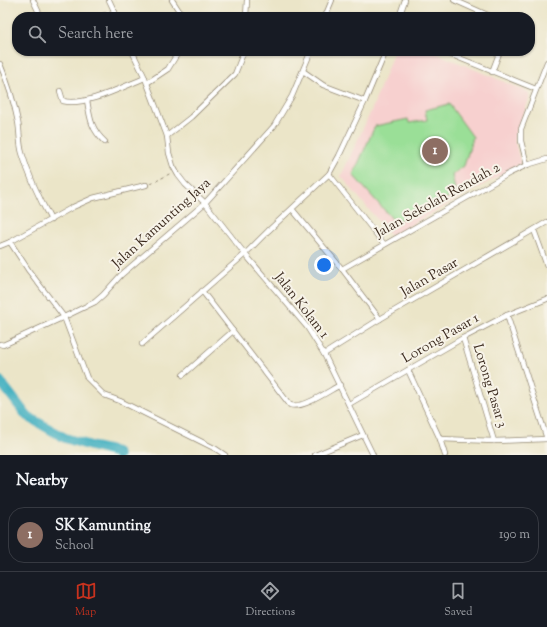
<!DOCTYPE html>
<html lang="en">
<head>
<meta charset="utf-8">
<style>
  :root { --surface:#171b24; --page:#242831; --text:#f1f3f6; --muted:#9ea1a6; --line:#363941; --accent:#c8321e }
  body { margin:0; font-family:"Sorts Mill Goudy",serif; background:var(--page); color:var(--text) }
  .you { position:absolute; left:324px; top:265px; width:14px; height:14px; margin:-10px; border:3px solid #fff; border-radius:50%; background:#1a73e8; box-shadow:0 0 0 6px #1a73e833 }
  .badge { display:grid; place-items:center; width:26px; height:26px; border-radius:50%; background:var(--accent); color:#fff; font-size:13px; font-weight:700 }
  .pin { position:absolute; translate:-50% -50%; border:2px solid #fff; box-shadow:0 1px 4px #0006 }
  .list { margin:0; padding:0; list-style:none }
  h2 { display:flex; justify-content:space-between; align-items:center; height:52px; margin:0; padding:0 16px; font-size:17px }
  h2 small { font-size:13px; font-weight:400; color:var(--muted) }
  .list li { display:grid; grid-template-columns:26px 1fr auto; gap:12px; align-items:center; box-sizing:border-box; height:56px; margin:0 8px 8px; padding:0 8px; border:1px solid var(--line); border-radius:16px }
  .list b { display:block; font-size:15px; white-space:nowrap }
  .list p { margin:0; font-size:13px; white-space:nowrap; color:var(--muted) }
  .list em { font-size:13px; font-style:normal; color:var(--muted) }
  .icon { flex:none; width:22px; height:22px; fill:none; stroke:currentColor; stroke-width:2; stroke-linecap:round; stroke-linejoin:round }
  .map { position:relative; flex:none; width:547px; height:455px; overflow:hidden }
  .search { position:absolute; background:var(--surface); box-shadow:0 1px 3px #0004; left:12px; right:12px; top:12px; height:44px; display:flex; align-items:center; gap:10px; box-sizing:border-box; padding:0 14px; border-radius:16px; color:var(--muted); font-size:15px }
  .sheet { height:116px; background:var(--surface) }
  nav { display:flex; justify-content:space-around; align-items:center; box-sizing:border-box; height:56px; border-top:1px solid var(--line); background:var(--surface); font-size:11px; color:var(--muted) }
  nav a { display:grid; justify-items:center; gap:2px }
  nav .on { color:var(--accent) }
  .map>svg:first-child { display:block }
  .built { fill:#f7d0cf }
  .grass { fill:#9adf97; stroke:#6a845a }
  .lines { fill:none; stroke-linecap:round; stroke-linejoin:round }
  .river { stroke:#44b1c1; stroke-width:10 }
  .street-casing { stroke:#938873; stroke-width:6 }
  .path { stroke:#938873; stroke-width:1; stroke-dasharray:3 3; stroke-linecap:butt }
  .street { stroke:#fff; stroke-width:4.5 }
  .labels { text-anchor:middle; dominant-baseline:central; stroke-width:4; stroke-linejoin:round; paint-order:stroke }
  .street-label { font-size:14px; fill:#3b2a1e; stroke:#f7f3e8 }
</style>
</head>
<body>
<div class="map">
<svg width="547" height="455" viewBox="0 0 547 455">
  <rect width="100%" height="100%" fill="#f7f3e8"/>
  <filter id="ink" filterUnits="userSpaceOnUse"><feTurbulence type="fractalNoise" baseFrequency=".025" numOctaves="2"/><feDisplacementMap in="SourceGraphic" scale="8" xChannelSelector="R" yChannelSelector="G"/><feConvolveMatrix kernelMatrix="1 2 1 2 8 2 1 2 1" color-interpolation-filters="sRGB"/></filter>
  <filter id="wash" filterUnits="userSpaceOnUse"><feTurbulence type="fractalNoise" baseFrequency=".012" numOctaves="4" result="noise"/><feDisplacementMap in="SourceGraphic" scale="16" xChannelSelector="R" yChannelSelector="G"/><feGaussianBlur stdDeviation="0.9" result="paint"/><feColorMatrix in="noise" values="0 0 0 0 0 0 0 0 0 0 0 0 0 0 0 0 0 1.4 0 .05"/><feComposite in="paint" operator="in"/></filter>
  <g filter="url(#wash)">
    <rect width="100%" height="100%" fill="#ebe5c8"/>
    <path class="built" d="M394 51H431L528 92 530 97 514 138 521 164 391 236 341 176 372 109Z"/>
    <path class="grass" d="M449 104 473 137 464 166 452 175 456 194 395 222 353 175 375 126 408 119 409 123 427 120 425 110Z"/>
    <g class="lines">
      <path class="river" d="M0 381 27 416 65 438 94 447 116 452 118 455"/>
    </g>
  </g>
  <g filter="url(#ink)">
    <g class="lines">
      <g class="street-casing">
        <g id="street">
          <path d="M33 0 41 17"/>
          <path d="M109 0 117 17"/>
          <path d="M172 0 183 17"/>
          <path d="M454 0 492 17"/>
          <path d="M99 17 115 12"/>
          <path d="M246 17 247 0"/>
          <path d="M325 17 332 0"/>
          <path d="M399 17 405 0"/>
          <path d="M132 51 145 78 167 136 169 153 173 166 178 175 185 184 205 203 245 254 307 327 324 354 373 455"/>
          <path d="M442 51 536 89"/>
          <path d="M0 64C8 83 14 102 18 122 20 132 19 143 22 153 29 177 39 198 51 220"/>
          <path d="M303 71 323 85 365 101"/>
          <path d="M492 72 500 51"/>
          <path d="M147 83 168 69 179 51"/>
          <path d="M60 91 63 101C85 107 124 86 145 78"/>
          <path d="M87 100C90 119 91 129 105 142"/>
          <path d="M167 136 191 117 235 74 244 51"/>
          <path d="M527 165 521 141V129L547 62"/>
          <path d="M329 174 384 244"/>
          <path d="M292 209 342 269 380 319"/>
          <path d="M534 230 547 266"/>
          <path d="M10 242 29 271 64 317 87 378 104 395 120 401 216 449 225 455"/>
          <path d="M0 246 10 242 73 207 93 198 146 185"/>
          <path d="M342 269 510 173 527 165 547 159"/>
          <path d="M202 291 290 405C303 409 327 392 340 385"/>
          <path d="M507 315 547 439"/>
          <path d="M463 338 494 441"/>
          <path d="M0 344 3 345 64 317 95 302 103 295 121 275 205 203 274 126 292 96 311 51"/>
          <path d="M142 344 245 254 268 231 329 174 339 156 365 101 386 51"/>
          <path d="M324 354 380 319 547 222"/>
          <path d="M408 370 440 439 445 455"/>
          <path d="M183 375 233 331"/>
          <path d="M349 404 463 338 507 315 547 299"/>
          <path d="M440 439 494 441 547 439"/>
          <path d="M315 455 363 435"/>
        </g>
      </g>
      <path class="path" d="M151 184 171 173"/>
      <use href="#street" class="street"/>
    </g>
  </g>
  <g class="labels">
    <g class="street-label">
      <text transform="translate(438 201) rotate(-29)">Jalan Sekolah Rendah 2</text>
      <text transform="translate(162 224) rotate(-42)">Jalan Kamunting Jaya</text>
      <text transform="translate(430 278) rotate(-30)">Jalan Pasar</text>
      <text transform="translate(301 306) rotate(52)">Jalan Kolam 1</text>
      <text transform="translate(441 339) rotate(-30)">Lorong Pasar 1</text>
      <text transform="translate(489 386) rotate(73)">Lorong Pasar 3</text>
    </g>
  </g>
</svg>
<div class="you"></div>
<div class="pin badge" style="left:435px;top:151px;background:#8d6e63">1</div>
<div class="search"><svg class="icon" aria-label="search" viewBox="0 0 24 24"><circle cx="10" cy="10" r="6"/><path d="M15 15l6 6"/></svg>Search here</div>
</div>
<section class="sheet">
<h2>Nearby<small></small></h2>
<ul class="list">
<li><span class="badge" style="background:#8d6e63">1</span><div><b>SK Kamunting</b><p>School</p></div><em>190 m</em></li>
</ul>
</section>
<nav>
<a class="on"><svg class="icon" aria-label="map" viewBox="0 0 24 24"><path d="M3 6l6-2 6 2 6-2v14l-6 2-6-2-6 2zM9 4v14M15 6v14"/></svg>Map</a>
<a><svg class="icon" aria-label="directions" viewBox="0 0 24 24"><path d="M12 3l9 9-9 9-9-9zM9 14v-3h6M13 9l2 2-2 2"/></svg>Directions</a>
<a><svg class="icon" aria-label="saved" viewBox="0 0 24 24"><path d="M7 4h10v16l-5-4-5 4z"/></svg>Saved</a>
</nav>
</body>
</html>
